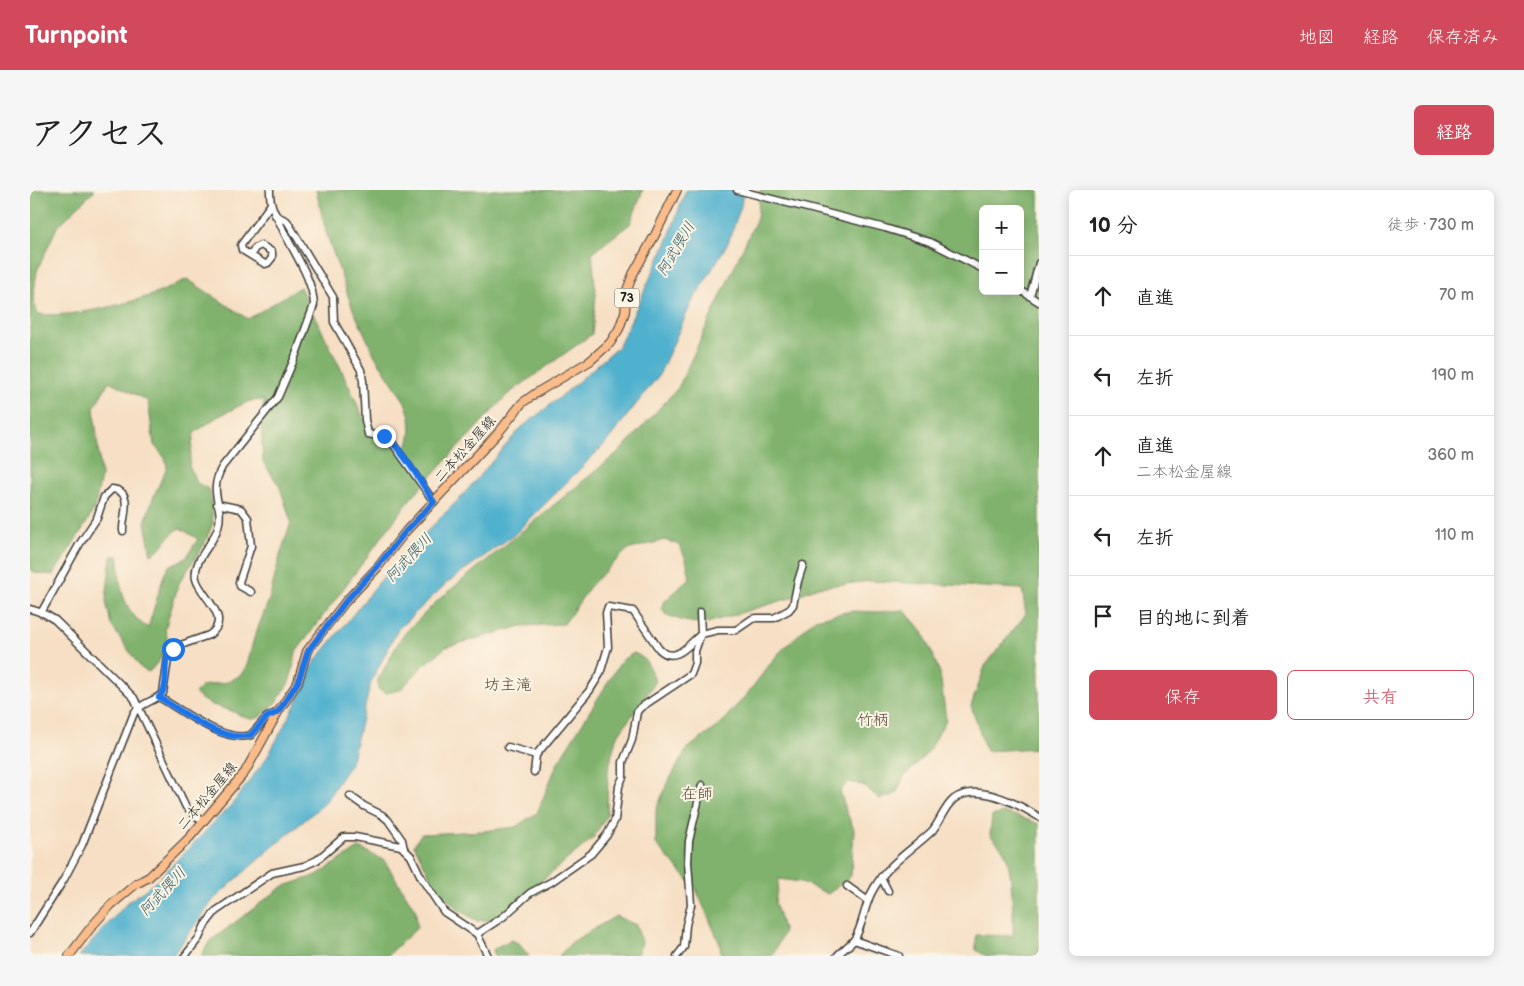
<!DOCTYPE html>
<html lang="ja">
<head>
<meta charset="utf-8">
<style>
  :root { --surface:#fff; --page:#f6f6f6; --text:#222; --muted:#767676; --line:#e0e0e0; --accent:#d1495b }
  body { margin:0; font-family:"Balsamiq Sans","Klee One",sans-serif; background:var(--page); color:var(--text) }
  .controls { position:absolute; right:15px; top:15px; display:grid; overflow:hidden; border-radius:8px; box-shadow:0 2px 12px #0003 }
  .controls button { width:45px; height:45px; display:grid; place-items:center; padding:0; border:0; border-bottom:1px solid var(--line); background:var(--surface); color:var(--text); font:25px sans-serif }
  .stop { position:absolute; width:15px; height:15px; margin:-11px; border:4px solid #1a73e8; border-radius:50%; background:#fff }
  .stop.end { background:#1a73e8; border-color:#fff; box-shadow:0 1px 5px #0008 }
  .list { margin:0; padding:0; list-style:none }
  h2 { display:flex; justify-content:space-between; align-items:center; height:65px; margin:0; padding:0 20px; font-size:21px }
  h2 small { font-size:16px; font-weight:400; color:var(--muted) }
  .list li { display:grid; grid-template-columns:32px 1fr auto; gap:15px; align-items:center; box-sizing:border-box; height:80px; padding:0 20px; border-top:1px solid var(--line) }
  .list b { display:block; font-size:19px; white-space:nowrap }
  .list p { margin:0; font-size:16px; white-space:nowrap; color:var(--muted) }
  .list em { font-size:16px; font-style:normal; color:var(--muted) }
  .actions { display:flex; gap:10px; padding:15px 20px }
  .actions a { flex:1; padding:11px 0; border:1px solid var(--accent); border-radius:8px; text-align:center; font-size:18px; color:var(--accent) }
  .actions .main { background:var(--accent); color:#fff }
  .icon { flex:none; width:28px; height:28px; fill:none; stroke:currentColor; stroke-width:2; stroke-linecap:round; stroke-linejoin:round }
  .map { position:relative; flex:none; width:1009px; height:766px; overflow:hidden; border-radius:8px }
  header { display:flex; align-items:center; gap:30px; box-sizing:border-box; height:70px; padding:0 25px; background:var(--accent); color:#fff }
  header strong { font-size:24px }
  nav { display:flex; gap:28px; margin-inline-start:auto; font-size:18px }
  .intro { display:flex; align-items:center; justify-content:space-between; box-sizing:border-box; height:120px; padding:0 30px }
  h1 { margin:0; font-size:35px }
  .button { padding:12px 22px; border-radius:8px; background:var(--accent); color:#fff; font-size:18px; font-weight:700 }
  main { display:flex; gap:30px; padding:0 30px }
  aside { flex:1; background:var(--surface); border-radius:8px; box-shadow:0 2px 12px #0003 }
  .map>svg:first-child { display:block }
  .forest { fill:#80b26d; stroke:#4e6744; fill-rule:evenodd }
  .water { fill:#4fb1ce; stroke:#366675 }
  .lines { fill:none; stroke-linecap:round; stroke-linejoin:round }
  .minor-casing { stroke:#3d3935; stroke-width:9 }
  .major-casing { stroke:#3d3935; stroke-width:10 }
  .minor { stroke:#fff; stroke-width:6 }
  .major { stroke:#f9bc8a; stroke-width:8 }
  .route { stroke:#1a73e8; stroke-width:6 }
  .labels { text-anchor:middle; dominant-baseline:central; stroke-width:4; stroke-linejoin:round; paint-order:stroke }
  .shield { fill:#fcf5e5; stroke:#5f5d58; stroke-width:1 }
  .shield-label { font-size:12px; font-weight:bold; fill:#1c1c1c }
  .street-label { font-size:14px; fill:#1c1c1c; stroke:#fcf5e5 }
  .water-label { font-size:15px; font-style:italic; fill:#305863; stroke:#fcf5e5 }
  .quarter-label { font-size:16px; fill:#5c4a3d; stroke:#fcf5e5 }
</style>
</head>
<body>
<header>
<strong>Turnpoint</strong>
<nav><a>地図</a><a>経路</a><a>保存済み</a></nav>
</header>
<div class="intro"><h1>アクセス</h1><a class="button">経路</a></div>
<main>
<div class="map">
<svg width="1009" height="766" viewBox="0 0 1009 766">
  <rect width="100%" height="100%" fill="#fcf5e5"/>
  <filter id="ink" filterUnits="userSpaceOnUse"><feTurbulence type="fractalNoise" baseFrequency=".02" numOctaves="2"/><feDisplacementMap in="SourceGraphic" scale="10" xChannelSelector="R" yChannelSelector="G"/><feConvolveMatrix kernelMatrix="1 2 1 2 8 2 1 2 1" color-interpolation-filters="sRGB"/></filter>
  <filter id="wash" filterUnits="userSpaceOnUse"><feTurbulence type="fractalNoise" baseFrequency=".0096" numOctaves="4" result="noise"/><feDisplacementMap in="SourceGraphic" scale="20" xChannelSelector="R" yChannelSelector="G"/><feGaussianBlur stdDeviation="1.12" result="paint"/><feColorMatrix in="noise" values="0 0 0 0 0 0 0 0 0 0 0 0 0 0 0 0 0 1.4 0 .05"/><feComposite in="paint" operator="in"/></filter>
  <g filter="url(#wash)">
    <rect width="100%" height="100%" fill="#f6dfc4"/>
    <g class="forest">
      <path d="M0 0H65L27 37 7 81 3 108 7 124C40 128 93 115 125 104 136 100 147 94 157 89L218 129 270 97 312 181 333 227 356 250 368 256H376L379 252 381 240 380 226 375 212 345 166 322 117 296 42 286 0H613L600 34 562 63 566 105 562 144 477 205 381 308 266 462C264 471 263 480 260 489 256 501 235 531 221 529 213 528 206 522 199 520 186 516 174 514 165 503L172 496 198 492 211 485 217 475 224 448 239 410 250 366 261 332 250 297 233 272 231 234 234 210 219 211 187 227 164 243 159 276 167 293 180 300 183 333 174 355 149 393 135 439 138 451 129 471 119 482 111 478 81 435 76 411 81 366H88C90 375 89 384 90 393 94 413 102 428 118 438L134 385 139 376 156 368 168 349 150 338C139 344 133 358 121 365L115 332 123 308 137 277 135 268 124 255 118 211 79 191 64 218 71 286 65 317 57 332 23 385 6 383 0 379Z"/>
      <path d="M730 0H1009V558L956 561 941 516 955 476 996 424 992 399 841 391 788 397 763 407 674 434 654 431 636 425 632 419 634 412 660 388 656 369 649 355 634 350 597 360 561 395 534 434 492 436 416 457 394 475 370 500 356 503 348 499V490L372 446 407 411 591 260 648 198 727 28ZM953 19H990V101H953Z"/>
      <path d="M874 420 893 442 910 483 916 530 898 562 874 587 866 604 850 609 833 595 819 592 810 601 816 621 824 639 821 686 798 704 772 692 749 689 745 712 754 742 742 766H691L690 754 666 699 626 654V620L637 594 657 559 688 536 717 504 748 464 785 429 821 421 849 422Z"/>
      <path d="M604 463C617 468 622 479 625 493L586 548 578 581 577 625 563 648 466 729 447 731 426 718 406 697 384 655 391 644 454 641 485 637 507 623 528 572 592 470Z"/>
      <path d="M974 623 987 626 1009 634V766H956L946 760V745L983 746C984 729 982 677 975 663 972 657 964 650 960 645L962 626Z"/>
      <path d="M329 658 354 670 386 721 387 738 357 766H171L179 752 252 697 287 685Z"/>
      <path d="M586 726 606 735 612 753 606 766H529L542 752Z"/>
      <path d="M481 750 488 753 499 766H465L463 760 470 755Z"/>
    </g>
    <path class="water" d="M656 0H713L711 16 698 53 661 114 629 185 575 254 485 344 418 392 368 439 341 492 321 573 294 614 238 661 184 709 142 766H49L98 712 127 691 203 613 238 566 271 504 283 474 359 380 432 306 491 238 534 204 589 156 638 49Z"/>
  </g>
  <g filter="url(#ink)">
    <g class="lines">
      <g class="minor-casing">
        <g id="minor">
          <path d="M707 0 855 38 900 52 953 79"/>
          <path d="M245 25 257 31 303 107 304 132 331 180 333 191 335 230 338 244 359 248 404 312"/>
          <path d="M221 65 225 58 231 55 242 62V68L238 73 235 74 212 60 211 55 241 14"/>
          <path d="M990 100 1009 112"/>
          <path d="M1000 106 1009 73"/>
          <path d="M187 314 211 319 218 328 221 356 209 392 210 396 221 402"/>
          <path d="M0 419 13 423 25 430 104 508 156 617 173 632"/>
          <path d="M11 423 49 355 67 328 74 307 82 299C105 301 92 327 93 341"/>
          <path d="M129 507C151 520 195 554 221 545L237 527 248 522"/>
          <path d="M478 557 506 565"/>
          <path d="M504 582 506 565 560 500 570 484 578 457 576 423 578 417 603 421 629 459C645 475 659 454 671 444L670 422"/>
          <path d="M320 606 334 616 352 625 358 630 372 650 374 659"/>
          <path d="M851 687 858 701"/>
          <path d="M817 696 838 711"/>
          <path d="M0 743 33 691 52 655 104 523C110 513 124 512 133 503L139 462 148 456 179 445C204 428 170 406 166 389 162 370 184 354 188 337 195 315 177 305 192 277L248 207 265 167 284 115C283 89 264 63 253 40 247 26 239 16 240 0"/>
          <path d="M447 744 473 727 500 703 521 692 561 664 577 645 585 630 589 596 593 587V572L602 550 607 522 610 518 661 484 665 473V461L671 444 688 440H706L722 429 726 428H744L759 420 763 415 768 391 773 375"/>
          <path d="M824 750 869 766"/>
          <path d="M155 766 169 748 175 735 186 721 242 683 274 676 287 670 314 647H325L371 656 381 666 392 689 414 722 447 744 458 766"/>
          <path d="M647 766 654 757 656 735 661 715 658 672 659 651 672 595"/>
          <path d="M807 766C812 760 819 756 824 750 833 737 834 715 843 700 857 674 881 661 902 641 910 632 914 617 924 609 947 592 988 614 1009 627"/>
        </g>
      </g>
      <g class="major-casing">
        <path id="major" d="M39 766 62 736 81 715 106 694 119 687 160 647 215 582 248 522 268 492 277 461 316 411 348 377 376 341 469 242 492 213 506 203 560 171 580 153 589 139 595 122 597 100 603 84 625 45 647 0"/>
      </g>
      <use href="#minor" class="minor"/>
      <use href="#major" class="major"/>
    </g>
  </g>
  <g class="lines" filter="url(#ink)">
    <path class="route" d="M143 459C129 470 142 495 129 507 152 521 193 554 221 545L237 527 248 522 268 492 278 461 316 411 348 376 376 341 404 312C394 297 368 252 354 246"/>
  </g>
  <g class="labels">
    <rect class="shield" x="584.5" y="98.5" width="25" height="19" rx="4"/>
    <g class="shield-label">
      <text x="597" y="108">73</text>
    </g>
    <g class="street-label">
      <text transform="translate(435 259) rotate(-48)">二本松金屋線</text>
      <text transform="translate(177 606) rotate(-50)">二本松金屋線</text>
    </g>
    <g class="water-label">
      <text transform="translate(646 59) rotate(-59)">阿武隈川</text>
      <text transform="translate(379 368) rotate(-47)">阿武隈川</text>
      <text transform="translate(133 702) rotate(-47)">阿武隈川</text>
    </g>
    <g class="quarter-label">
      <text x="478" y="495">坊主滝</text>
      <text x="843" y="530">竹柄</text>
      <text x="667" y="604">在師</text>
    </g>
  </g>
</svg>
<div class="controls">
<button>+</button>
<button>−</button>
</div>
<div class="stop" style="left:143px;top:459px"></div>
<div class="stop end" style="left:354px;top:246px"></div>
</div>
<aside>
<h2>10 分<small>徒歩 · 730 m</small></h2>
<ul class="list">
<li><svg class="icon" aria-label="ahead" viewBox="0 0 24 24"><path d="M12 20V5M6 11l6-6 6 6"/></svg><div><b>直進</b></div><em>70 m</em></li>
<li><svg class="icon" aria-label="left" viewBox="0 0 24 24"><path d="M17 20v-9H6M10 6l-5 5 5 5"/></svg><div><b>左折</b></div><em>190 m</em></li>
<li><svg class="icon" aria-label="ahead" viewBox="0 0 24 24"><path d="M12 20V5M6 11l6-6 6 6"/></svg><div><b>直進</b><p>二本松金屋線</p></div><em>360 m</em></li>
<li><svg class="icon" aria-label="left" viewBox="0 0 24 24"><path d="M17 20v-9H6M10 6l-5 5 5 5"/></svg><div><b>左折</b></div><em>110 m</em></li>
<li><svg class="icon" aria-label="arrive" viewBox="0 0 24 24"><path d="M6 21V4h12l-3 4 3 4H6"/></svg><div><b>目的地に到着</b></div></li>
</ul>
<div class="actions"><a class="main">保存</a><a>共有</a></div>
</aside>
</main>
</body>
</html>
